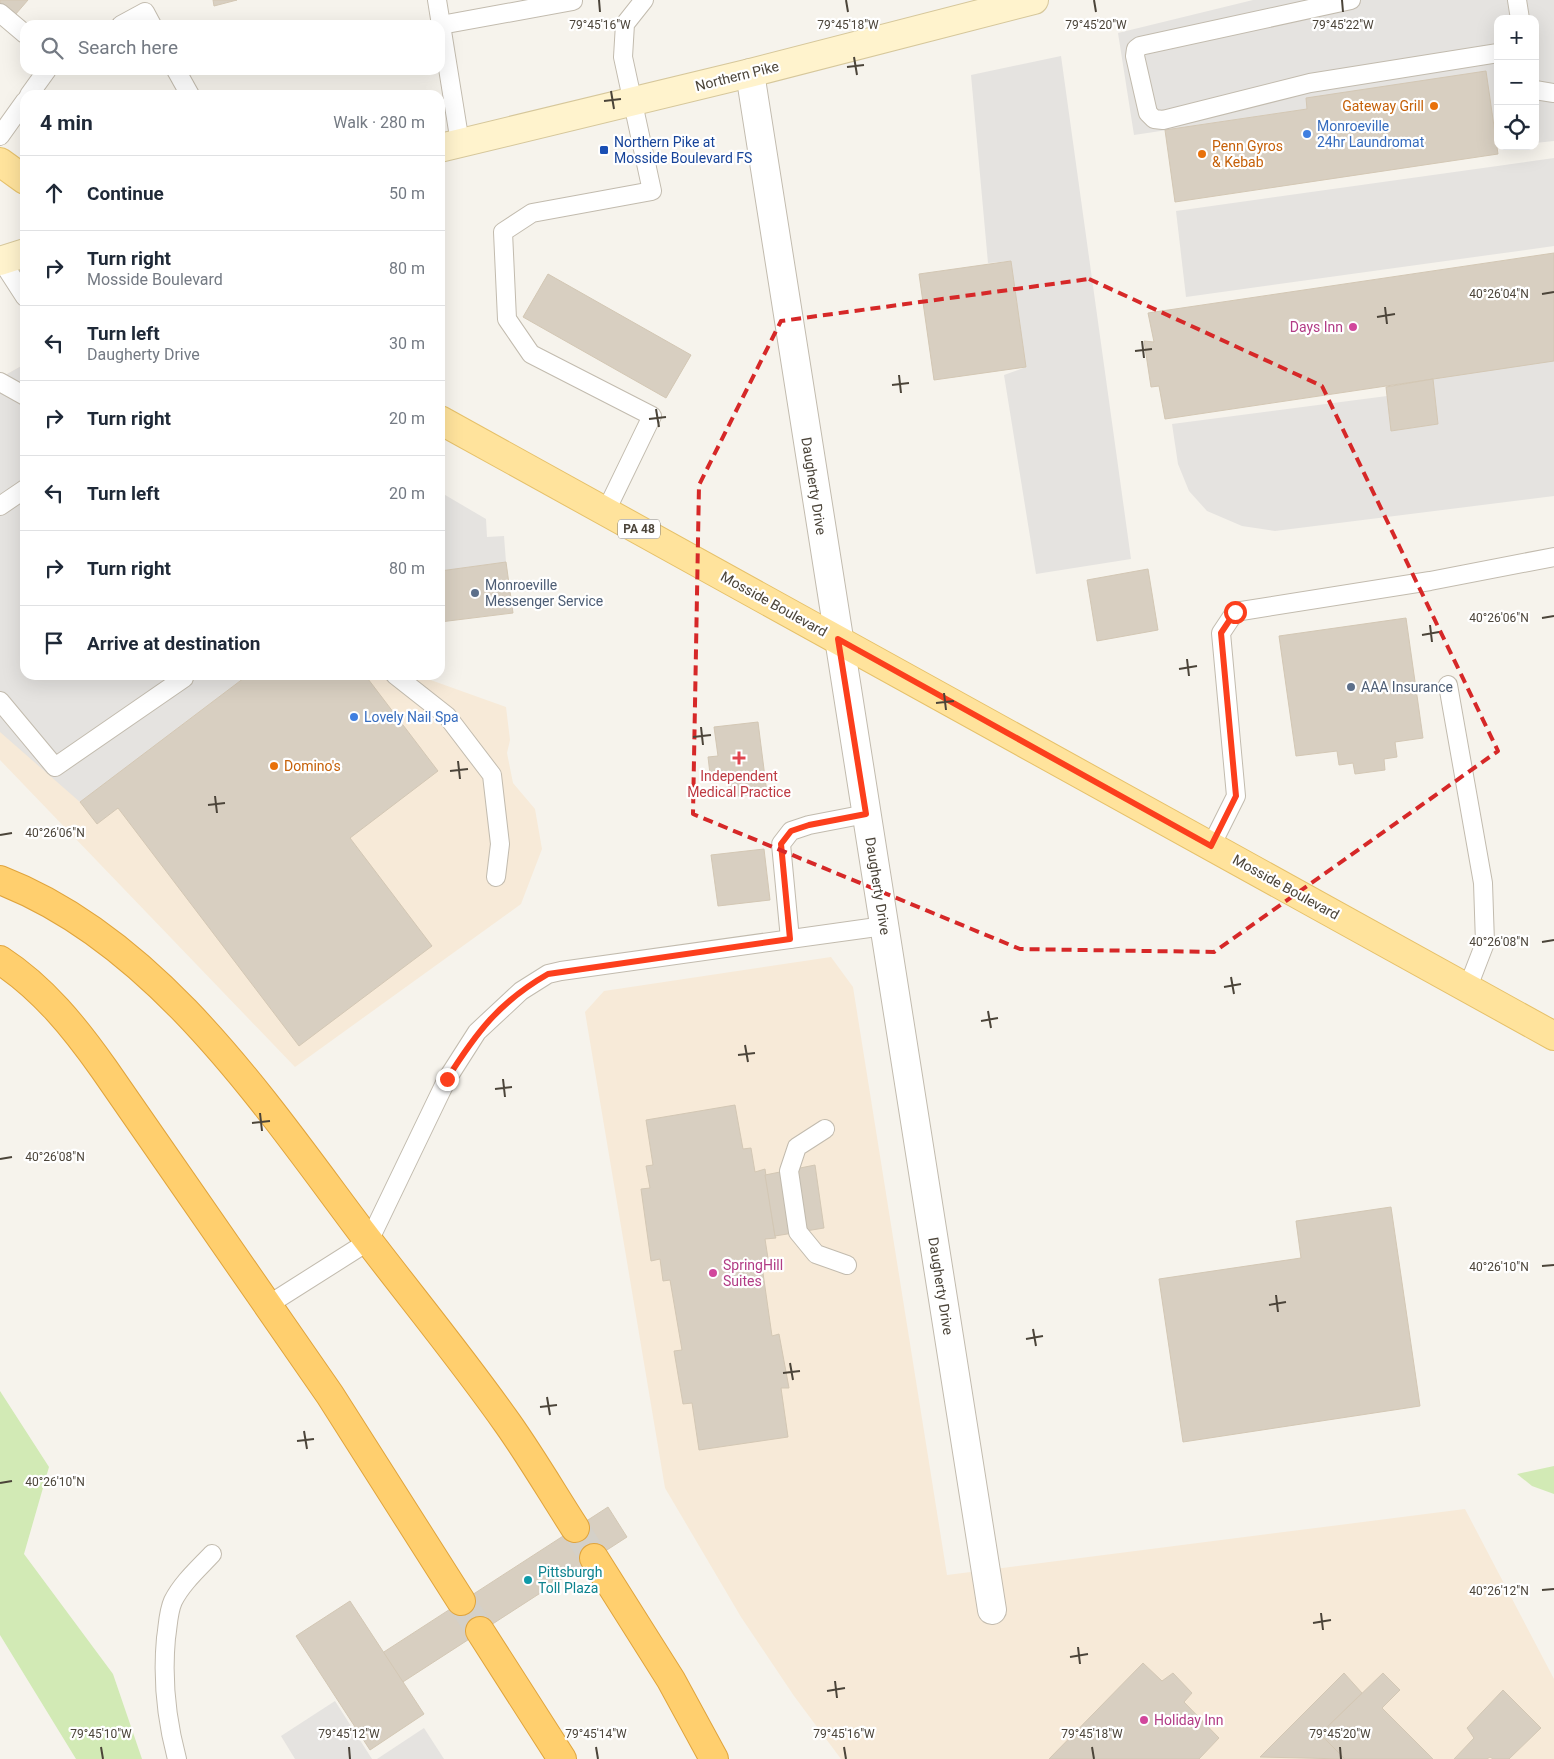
<!DOCTYPE html>
<html lang="en">
<head>
<meta charset="utf-8">
<style>
  :root { --surface:#fff; --page:#f6f6f7; --text:#1f2937; --muted:#747a83; --line:#e0e1e3 }
  body { margin:0; font-family:Roboto,sans-serif; background:var(--page); color:var(--text) }
  .controls { position:absolute; right:15px; top:15px; display:grid; overflow:hidden; border-radius:10px; box-shadow:0 5px 20px #0002 }
  .controls button { width:45px; height:45px; display:grid; place-items:center; padding:0; border:0; border-bottom:1px solid var(--line); background:var(--surface); color:var(--text); font:25px sans-serif }
  .stop { position:absolute; width:15px; height:15px; margin:-11px; border:4px solid #fc3f1d; border-radius:50%; background:#fff }
  .stop.end { background:#fc3f1d; border-color:#fff; box-shadow:0 1px 5px #0008 }
  .list { margin:0; padding:0; list-style:none }
  h2 { display:flex; justify-content:space-between; align-items:center; height:65px; margin:0; padding:0 20px; font-size:21px }
  h2 small { font-size:16px; font-weight:400; color:var(--muted) }
  .list li { display:grid; grid-template-columns:32px 1fr auto; gap:15px; align-items:center; box-sizing:border-box; height:75px; padding:0 20px; border-top:1px solid var(--line) }
  .list b { display:block; font-size:19px; white-space:nowrap }
  .list p { margin:0; font-size:16px; white-space:nowrap; color:var(--muted) }
  .list em { font-size:16px; font-style:normal; color:var(--muted) }
  .icon { flex:none; width:28px; height:28px; fill:none; stroke:currentColor; stroke-width:2; stroke-linecap:round; stroke-linejoin:round }
  .map { position:relative; flex:none; width:1554px; height:1759px; overflow:hidden }
  .search { position:absolute; background:var(--surface); box-shadow:0 5px 20px #0002; left:20px; top:20px; width:425px; height:55px; display:flex; align-items:center; gap:12px; box-sizing:border-box; padding:0 18px; border-radius:15px; color:var(--muted); font-size:19px }
  .panel { position:absolute; background:var(--surface); box-shadow:0 5px 20px #0002; left:20px; top:90px; width:425px; height:590px; border-radius:15px }
  .map>svg:first-child { display:block }
  .commercial { fill:#f7ead8 }
  .green { fill:#d2eab5 }
  .parking { fill:#e5e3e0 }
  .building { fill:#d8cfc1; stroke:#d3c7b4 }
  .lines { fill:none; stroke-linecap:round; stroke-linejoin:round }
  .motorway-tunnel { stroke:#d4d0c8; stroke-width:28; stroke-dasharray:28 14; stroke-linecap:butt }
  .service-casing { stroke:#c2bbae; stroke-width:20 }
  .minor-casing { stroke:#c2bbae; stroke-width:30 }
  .secondary-casing { stroke:#d6c79b; stroke-width:30 }
  .primary-casing { stroke:#e6c16a; stroke-width:30 }
  .motorway-casing { stroke:#e0a43c; stroke-width:30 }
  .service { stroke:#fff; stroke-width:18 }
  .minor { stroke:#fff; stroke-width:28 }
  .secondary { stroke:#fff3cd; stroke-width:28 }
  .primary { stroke:#ffe39c; stroke-width:28 }
  .motorway { stroke:#ffcf6e; stroke-width:28 }
  .route { stroke:#fc3f1d; stroke-width:6 }
  .marked { fill:none; stroke:#d62828; stroke-width:4; stroke-dasharray:10 6; stroke-linejoin:round }
  .ticks { fill:none; stroke:#4b4439; stroke-width:2 }
  .food-dot { fill:#e8710a; stroke:#fff; stroke-width:2 }
  .shop-dot { fill:#3f7fe0; stroke:#fff; stroke-width:2 }
  .transit-dot { fill:#1a4fb4; stroke:#fff; stroke-width:2 }
  .hotel-dot { fill:#d1479c; stroke:#fff; stroke-width:2 }
  .service-dot { fill:#5c6f8a; stroke:#fff; stroke-width:2 }
  .health-dot { fill:#e0444e; stroke:#fff; stroke-width:2 }
  .culture-dot { fill:#0f9aa8; stroke:#fff; stroke-width:2 }
  .labels { text-anchor:middle; dominant-baseline:central; stroke-width:4.5; stroke-linejoin:round; paint-order:stroke }
  .shield { fill:#fff; stroke:#817c74; stroke-width:1 }
  .shield-label { font-size:12px; font-weight:bold; fill:#4b4439 }
  .street-label { font-size:14px; fill:#4b4439; stroke:#fff }
  .food-label { font-size:14px; fill:#c56008; stroke:#fff; text-anchor:start }
  .shop-label { font-size:14px; fill:#366cbe; stroke:#fff; text-anchor:start }
  .transit-label { font-size:14px; fill:#164399; stroke:#fff; text-anchor:start }
  .hotel-label { font-size:14px; fill:#b23c85; stroke:#fff; text-anchor:start }
  .service-label { font-size:14px; fill:#4e5e75; stroke:#fff; text-anchor:start }
  .health-label { font-size:14px; fill:#be3a42; stroke:#fff }
  .culture-label { font-size:14px; fill:#0d838f; stroke:#fff; text-anchor:start }
  .ticks-label { font-size:12px; text-anchor:middle; fill:#4b4439; stroke:#fff; stroke-width:4.5; stroke-linejoin:round; paint-order:stroke }
</style>
</head>
<body>
<div class="map">
<svg width="1554" height="1759" viewBox="0 0 1554 1759">
  <rect width="100%" height="100%" fill="#f6f3ec"/>
  <g class="commercial">
    <path d="M25 364V675H422L425 678 506 707 510 740 507 753 513 783 535 809 542 849 521 904 295 1067 0 760V378Z"/>
    <path d="M831 957 853 987 947 1575 1465 1509 1554 1679V1759H841L794 1696 741 1617 665 1488 585 1012 604 991Z"/>
  </g>
  <g class="green">
    <path d="M0 1391 49 1467 24 1554 113 1674 142 1759H76L0 1635Z"/>
    <path d="M1554 1466V1494L1532 1486 1517 1474Z"/>
  </g>
  <g class="parking">
    <path d="M1253 0H1554V141L1535 143V19H1498V146H1511L1497 148 1486 72 1307 109 1134 135 1118 33Z"/>
    <path d="M1061 56 1131 559 1036 574 1004 375 1026 367 1011 261 988 263 971 75Z"/>
    <path d="M1554 158V246L1186 297 1176 211Z"/>
    <path d="M1554 359V496L1275 531 1242 526 1207 511 1189 491 1178 464 1172 424 1387 396 1391 431 1438 424 1433 379Z"/>
    <path d="M25 364V675H248L80 802 0 732V378Z"/>
    <path d="M440 492 486 519 487 537 504 536 506 562 440 571Z"/>
    <path d="M335 1701 372 1759H295L281 1736Z"/>
    <path d="M424 1728 444 1759H377Z"/>
  </g>
  <g class="building">
    <path d="M0 0H28L15 15 0 3Z"/>
    <path d="M213 0H237L214 6Z"/>
    <path d="M1486 71 1498 154 1175 202 1165 130 1307 109 1306 98Z"/>
    <path d="M1554 253V361L1165 419 1159 386 1151 387 1144 341 1154 342 1148 313Z"/>
    <path d="M1011 261 1026 367 934 380 919 274Z"/>
    <path d="M548 274 691 355 666 398 523 317Z"/>
    <path d="M1433 379 1438 424 1391 431 1386 387Z"/>
    <path d="M506 562 513 613 440 622V571Z"/>
    <path d="M1148 569 1158 630 1097 641 1087 580Z"/>
    <path d="M1406 618 1423 738 1395 742 1397 757 1384 759 1385 770 1355 774 1353 763 1339 765 1337 751 1296 756 1279 636Z"/>
    <path d="M248 675H365L438 771 350 838 432 946 299 1046 118 808 97 824 80 802Z"/>
    <path d="M758 722 767 793 730 797 728 780 711 782 708 757 718 756 714 727Z"/>
    <path d="M764 849 770 900 718 906 711 855Z"/>
    <path d="M735 1105 743 1149 751 1148 755 1172 765 1169 775 1236 776 1238 765 1239 769 1265 762 1266 772 1336 779 1334 789 1388H781L788 1437 699 1450 692 1403 683 1404 674 1351 682 1350 670 1280 663 1281 660 1259 651 1261 641 1189 650 1188 646 1166 653 1165 646 1120Z"/>
    <path d="M815 1165 824 1228 775 1236 765 1175Z"/>
    <path d="M1391 1207 1420 1406 1183 1442 1159 1279 1301 1258 1296 1221Z"/>
    <path d="M608 1507 627 1537 392 1689 373 1659Z"/>
    <path d="M350 1601 424 1714 370 1750 296 1636Z"/>
    <path d="M1143 1663 1162 1681 1173 1673 1192 1693 1184 1702 1219 1738 1199 1759H1049Z"/>
    <path d="M1344 1673 1362 1693 1320 1734 1345 1759 1260 1757Z"/>
    <path d="M1383 1673 1400 1690 1382 1708 1433 1759H1345L1320 1734Z"/>
    <path d="M1503 1690 1541 1728 1509 1759H1493L1490 1757 1487 1759H1454L1474 1738 1467 1728Z"/>
  </g>
  <g class="lines">
    <g class="motorway-tunnel">
      <path d="M575 1528 594 1558"/>
      <path d="M461 1601 480 1631"/>
    </g>
    <g class="service-casing">
      <g id="service">
        <path d="M437 0 460 143"/>
        <path d="M1351 0 1140 46 1136 49 1135 56 1148 113 1154 119 1163 120 1310 83 1498 53"/>
        <path d="M1517 0 1520 19"/>
        <path d="M0 13 25 34"/>
        <path d="M121 25 145 12 152 25"/>
        <path d="M441 25 573 1"/>
        <path d="M176 70 190 95"/>
        <path d="M1535 90 1554 93"/>
        <path d="M29 95 47 70"/>
        <path d="M0 136 25 101"/>
        <path d="M1 260 25 297"/>
        <path d="M0 382 25 396"/>
        <path d="M0 506 25 489"/>
        <path d="M606 511 652 416 531 354 507 319 503 232 532 213 652 191 623 57 625 24 644 0"/>
        <path d="M395 675 447 716 492 775 500 844 496 877"/>
        <path d="M1448 685 1483 883 1485 943 1468 987"/>
        <path d="M0 701 55 767 184 678 182 675"/>
        <path d="M1211 846 1236 796 1221 633 1235 612 1430 581 1554 557"/>
        <path d="M790 939 781 844 791 831 809 825 866 814"/>
        <path d="M825 1129 797 1147 789 1171 798 1232 816 1254 847 1265"/>
        <path d="M268 1305 369 1241 447 1079 477 1032 521 991 548 974 561 971 884 926"/>
        <path d="M177 1759C166 1718 162 1681 166 1638 168 1626 168 1612 173 1601 182 1583 199 1568 212 1554"/>
      </g>
    </g>
    <g class="minor-casing">
      <path id="minor" d="M750 73 992 1610"/>
    </g>
    <g class="secondary-casing">
      <g id="secondary">
        <path d="M440 148 750 73 1034 0"/>
        <path d="M0 261 25 253"/>
      </g>
    </g>
    <g class="primary-casing">
      <g id="primary">
        <path d="M0 162 25 180"/>
        <path d="M440 420 1554 1036"/>
      </g>
    </g>
    <g class="motorway-casing">
      <g id="motorway">
        <path d="M0 880C158 941 266 1105 364 1235 412 1298 463 1360 508 1424 532 1458 553 1494 575 1528"/>
        <path d="M0 960C43 988 75 1028 104 1069L330 1395 461 1601"/>
        <path d="M594 1558 671 1680 714 1759"/>
        <path d="M480 1631 562 1759"/>
      </g>
    </g>
    <use href="#service" class="service"/>
    <use href="#minor" class="minor"/>
    <use href="#secondary" class="secondary"/>
    <use href="#primary" class="primary"/>
    <use href="#motorway" class="motorway"/>
  </g>
  <g class="lines">
    <path class="route" d="M447 1079C476 1033 499 1002 548 974L790 939 781 844 791 831 809 825 866 814 838 639 1211 846 1236 796 1221 633 1235 612"/>
  </g>
  <path class="marked" d="M1089 279 1322 386 1498 751 1214 952 1020 949 693 814 699 485 781 321Z"/>
  <path class="ticks" d="M599 0 600 12M846 0 848 12M1094 0 1096 12M1342 0 1343 12M854 57 857 75M847 67 864 65M611 91 614 109M604 101 621 99M1542 294 1554 292M1385 307 1387 324M1377 317 1395 314M1142 341 1144 358M1135 351 1152 349M899 375 901 393M892 385 909 383M656 409 659 427M649 419 666 417M1542 618 1554 616M1430 625 1432 642M1422 635 1439 632M1187 659 1189 676M1179 669 1197 666M944 693 946 710M936 703 954 701M701 727 703 745M693 737 711 735M458 761 460 779M450 771 468 769M215 796 217 813M208 805 225 803M0 835 12 833M1542 942 1554 940M1231 977 1234 994M1224 987 1241 984M988 1011 991 1028M981 1021 998 1018M745 1045 748 1062M738 1055 755 1053M503 1079 505 1097M495 1089 512 1087M260 1113 262 1131M252 1123 270 1121M0 1159 12 1157M1542 1266 1554 1265M1276 1295 1278 1312M1269 1305 1286 1302M1033 1329 1036 1346M1026 1339 1043 1336M790 1363 793 1380M783 1373 800 1371M547 1397 550 1415M540 1407 557 1405M304 1431 307 1449M297 1441 314 1439M0 1483 12 1481M1542 1590 1554 1589M1321 1613 1323 1630M1313 1623 1331 1620M1078 1647 1080 1664M1070 1657 1088 1654M835 1681 837 1698M827 1691 845 1688M101 1747 103 1759M349 1747 350 1759M596 1747 598 1759M844 1747 846 1759M1092 1747 1094 1759M1340 1747 1341 1759"/>
  <g class="food-dot">
    <circle cx="1434" cy="106" r="5"/>
    <circle cx="1202" cy="154" r="5"/>
    <circle cx="274" cy="766" r="5"/>
  </g>
  <g class="shop-dot">
    <circle cx="1307" cy="134" r="5"/>
    <circle cx="354" cy="717" r="5"/>
  </g>
  <rect class="transit-dot" x="599" y="145" width="10" height="10" rx="2.5"/>
  <g class="hotel-dot">
    <circle cx="1353" cy="327" r="5"/>
    <circle cx="713" cy="1273" r="5"/>
    <circle cx="1144" cy="1720" r="5"/>
  </g>
  <g class="service-dot">
    <circle cx="475" cy="593" r="5"/>
    <circle cx="1351" cy="687" r="5"/>
  </g>
  <path class="health-dot" d="M736.5 750.5h5v5h5v5h-5v5h-5v-5h-5v-5h5z"/>
  <circle class="culture-dot" cx="528" cy="1580" r="5"/>
  <g class="labels">
    <rect class="shield" x="618" y="519.5" width="42" height="19" rx="4"/>
    <g class="shield-label">
      <text x="639" y="529">PA 48</text>
    </g>
    <g class="street-label">
      <text transform="translate(737 76) rotate(-14)">Northern Pike</text>
      <text transform="translate(814 486) rotate(81)">Daugherty Drive</text>
      <text transform="translate(774 604) rotate(29)">Mosside Boulevard</text>
      <text transform="translate(878 886) rotate(81)">Daugherty Drive</text>
      <text transform="translate(1286 887) rotate(29)">Mosside Boulevard</text>
      <text transform="translate(941 1286) rotate(81)">Daugherty Drive</text>
    </g>
    <g class="food-label">
      <text x="1424" y="106" text-anchor="end">Gateway Grill</text>
      <text x="1212" y="146">Penn Gyros<tspan x="1212" dy="16">&amp; Kebab</tspan></text>
      <text x="284" y="766">Domino's</text>
    </g>
    <g class="shop-label">
      <text x="1317" y="126">Monroeville<tspan x="1317" dy="16">24hr Laundromat</tspan></text>
      <text x="364" y="717">Lovely Nail Spa</text>
    </g>
    <g class="transit-label">
      <text x="614" y="142">Northern Pike at<tspan x="614" dy="16">Mosside Boulevard FS</tspan></text>
    </g>
    <g class="hotel-label">
      <text x="1343" y="327" text-anchor="end">Days Inn</text>
      <text x="723" y="1265">SpringHill<tspan x="723" dy="16">Suites</tspan></text>
      <text x="1154" y="1720">Holiday Inn</text>
    </g>
    <g class="service-label">
      <text x="485" y="585">Monroeville<tspan x="485" dy="16">Messenger Service</tspan></text>
      <text x="1361" y="687">AAA Insurance</text>
    </g>
    <g class="health-label">
      <text x="739" y="776">Independent<tspan x="739" dy="16">Medical Practice</tspan></text>
    </g>
    <g class="culture-label">
      <text x="538" y="1572">Pittsburgh<tspan x="538" dy="16">Toll Plaza</tspan></text>
    </g>
  </g>
  <g class="ticks-label">
    <text x="600" y="29">79°45'16"W</text>
    <text x="848" y="29">79°45'18"W</text>
    <text x="1096" y="29">79°45'20"W</text>
    <text x="1343" y="29">79°45'22"W</text>
    <text x="1499" y="298">40°26'04"N</text>
    <text x="1499" y="622">40°26'06"N</text>
    <text x="55" y="837">40°26'06"N</text>
    <text x="1499" y="946">40°26'08"N</text>
    <text x="55" y="1161">40°26'08"N</text>
    <text x="1499" y="1271">40°26'10"N</text>
    <text x="55" y="1486">40°26'10"N</text>
    <text x="1499" y="1595">40°26'12"N</text>
    <text x="101" y="1738">79°45'10"W</text>
    <text x="349" y="1738">79°45'12"W</text>
    <text x="596" y="1738">79°45'14"W</text>
    <text x="844" y="1738">79°45'16"W</text>
    <text x="1092" y="1738">79°45'18"W</text>
    <text x="1340" y="1738">79°45'20"W</text>
  </g>
</svg>
<div class="controls">
<button>+</button>
<button>−</button>
<button><svg class="icon" aria-label="locate" viewBox="0 0 24 24"><circle cx="12" cy="12" r="6"/><path d="M12 2v4M12 18v4M2 12h4M18 12h4"/></svg></button>
</div>
<div class="stop" style="left:1235px;top:612px"></div>
<div class="stop end" style="left:447px;top:1079px"></div>
<div class="search"><svg class="icon" aria-label="search" viewBox="0 0 24 24"><circle cx="10" cy="10" r="6"/><path d="M15 15l6 6"/></svg>Search here</div>
<section class="panel">
<h2>4 min<small>Walk · 280 m</small></h2>
<ul class="list">
<li><svg class="icon" aria-label="ahead" viewBox="0 0 24 24"><path d="M12 20V5M6 11l6-6 6 6"/></svg><div><b>Continue</b></div><em>50 m</em></li>
<li><svg class="icon" aria-label="right" viewBox="0 0 24 24"><path d="M7 20v-9h11M14 6l5 5-5 5"/></svg><div><b>Turn right</b><p>Mosside Boulevard</p></div><em>80 m</em></li>
<li><svg class="icon" aria-label="left" viewBox="0 0 24 24"><path d="M17 20v-9H6M10 6l-5 5 5 5"/></svg><div><b>Turn left</b><p>Daugherty Drive</p></div><em>30 m</em></li>
<li><svg class="icon" aria-label="right" viewBox="0 0 24 24"><path d="M7 20v-9h11M14 6l5 5-5 5"/></svg><div><b>Turn right</b></div><em>20 m</em></li>
<li><svg class="icon" aria-label="left" viewBox="0 0 24 24"><path d="M17 20v-9H6M10 6l-5 5 5 5"/></svg><div><b>Turn left</b></div><em>20 m</em></li>
<li><svg class="icon" aria-label="right" viewBox="0 0 24 24"><path d="M7 20v-9h11M14 6l5 5-5 5"/></svg><div><b>Turn right</b></div><em>80 m</em></li>
<li><svg class="icon" aria-label="arrive" viewBox="0 0 24 24"><path d="M6 21V4h12l-3 4 3 4H6"/></svg><div><b>Arrive at destination</b></div></li>
</ul>
</section>
</div>
</body>
</html>
